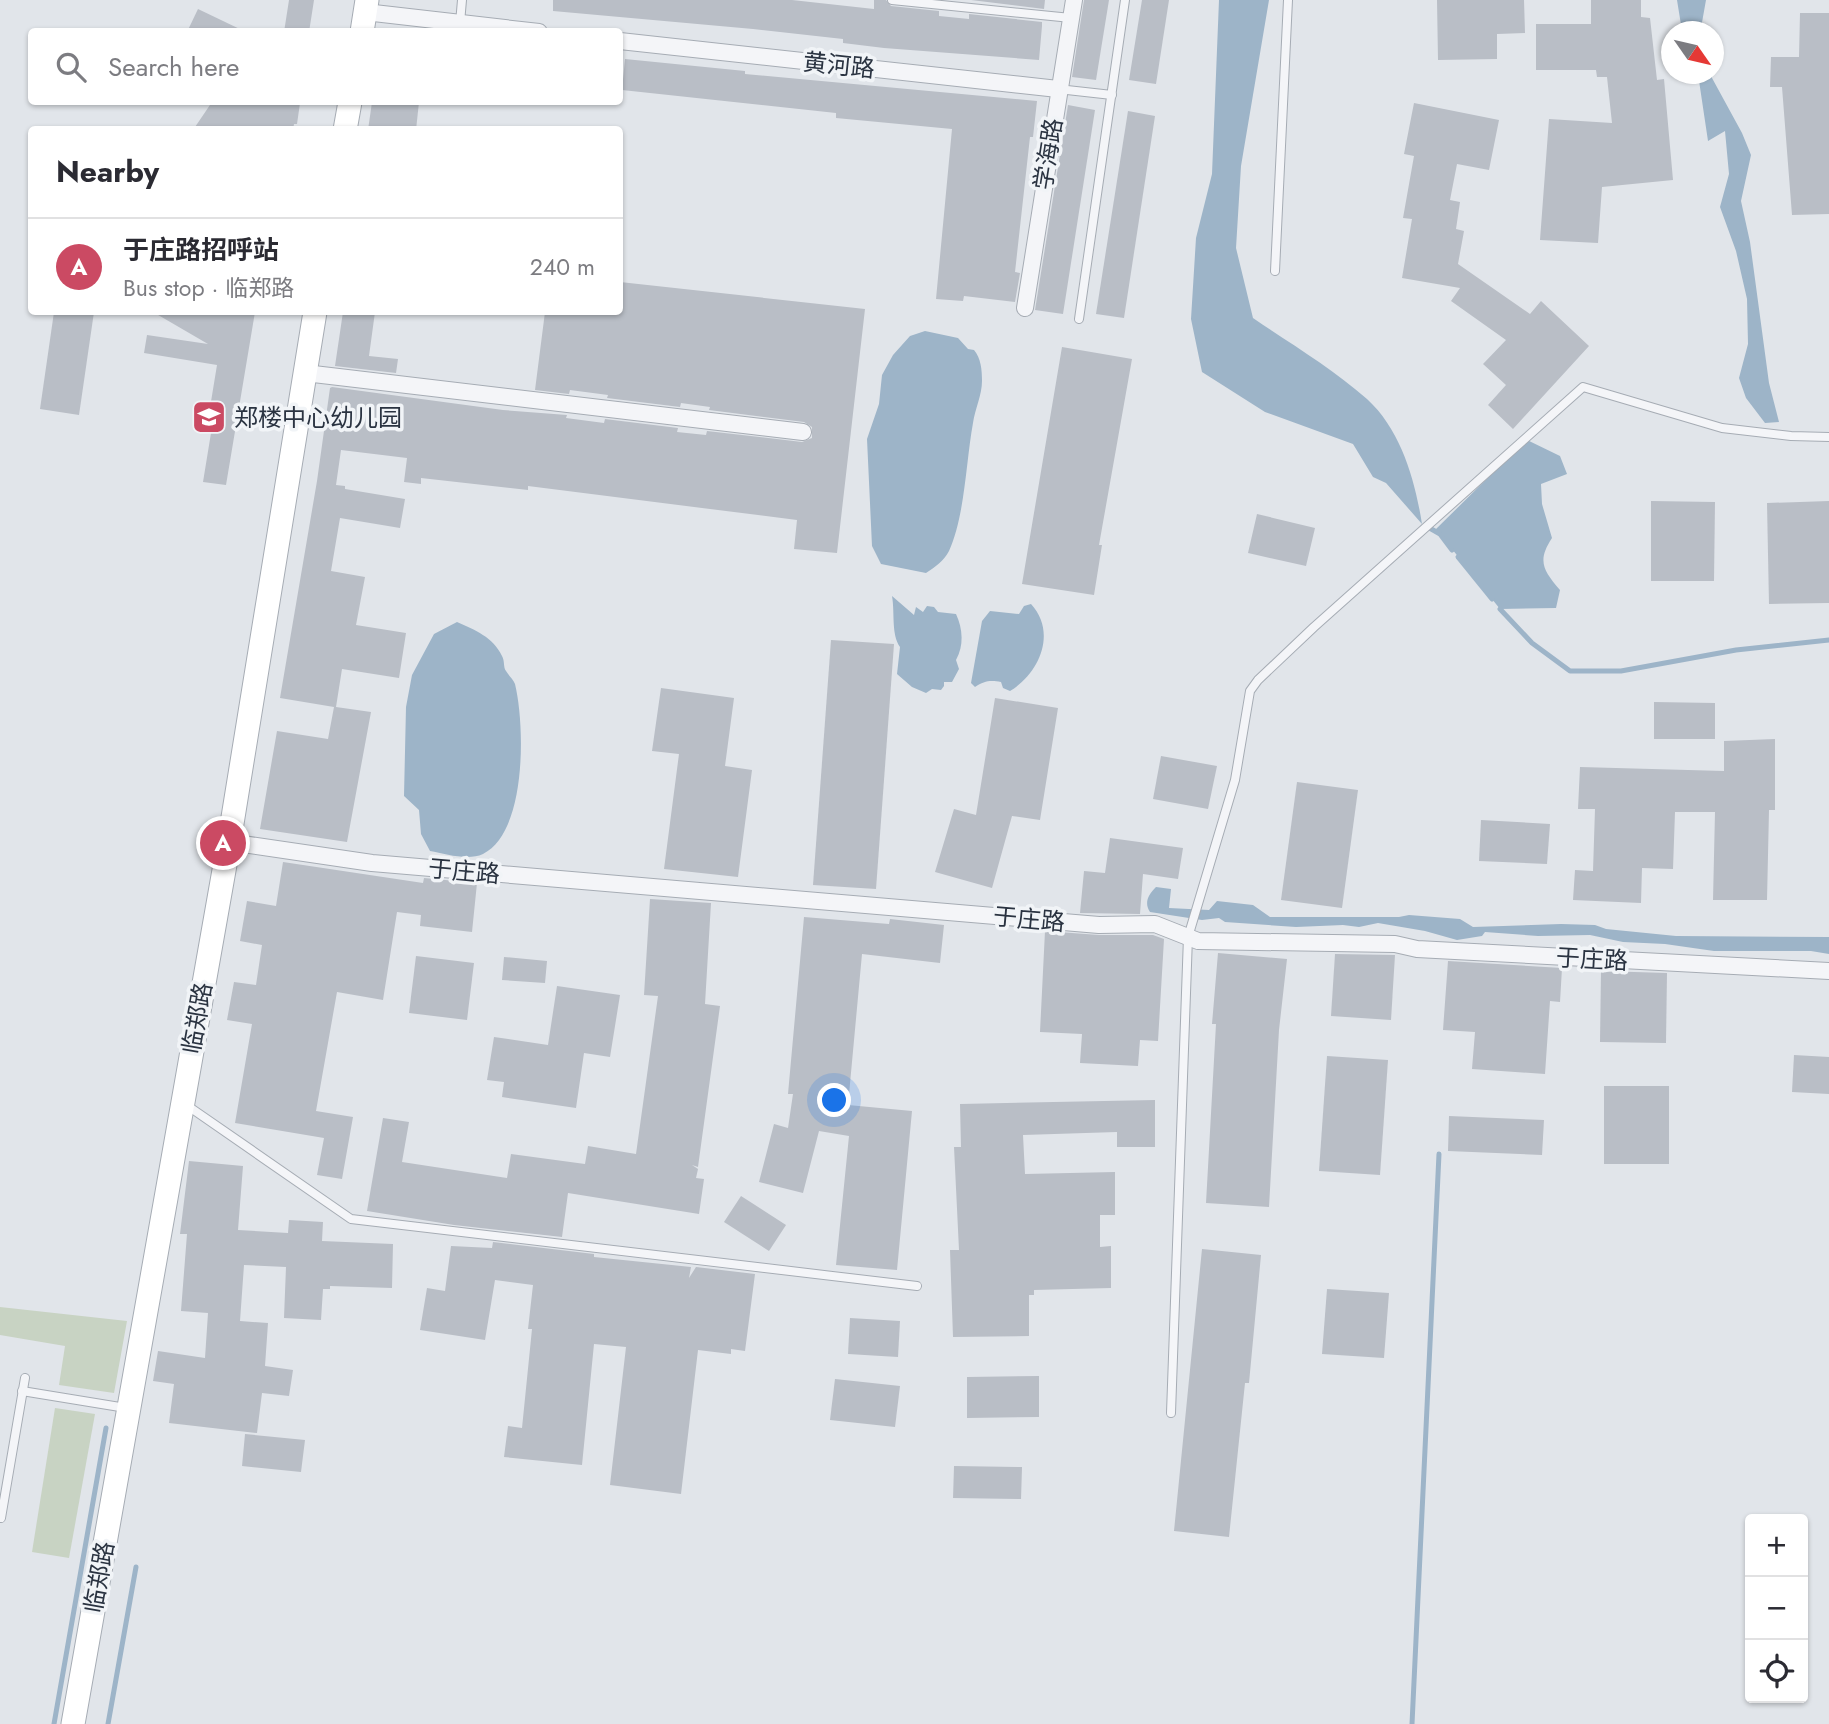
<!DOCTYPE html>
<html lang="en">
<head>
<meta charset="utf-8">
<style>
  :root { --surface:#fff; --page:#f2f2f3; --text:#2b2b33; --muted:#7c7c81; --line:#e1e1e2; --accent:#cb4a63 }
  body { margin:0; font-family:Jost,"Noto Sans SC",sans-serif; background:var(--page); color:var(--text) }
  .controls { position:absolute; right:21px; bottom:21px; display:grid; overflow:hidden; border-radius:7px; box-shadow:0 2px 5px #0004 }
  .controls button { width:63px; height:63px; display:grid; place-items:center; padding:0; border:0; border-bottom:2px solid var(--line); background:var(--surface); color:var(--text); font:35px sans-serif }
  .compass { position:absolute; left:1661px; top:21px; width:63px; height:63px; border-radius:50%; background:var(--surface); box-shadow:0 2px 5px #0004; rotate:124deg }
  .you { position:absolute; left:835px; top:1101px; width:24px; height:24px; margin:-18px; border:5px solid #fff; border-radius:50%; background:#1a73e8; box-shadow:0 0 0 10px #1a73e833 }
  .badge { display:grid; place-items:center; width:46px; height:46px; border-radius:50%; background:var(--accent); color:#fff; font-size:23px; font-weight:700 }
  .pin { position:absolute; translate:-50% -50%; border:4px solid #fff; box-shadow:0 2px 7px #0006 }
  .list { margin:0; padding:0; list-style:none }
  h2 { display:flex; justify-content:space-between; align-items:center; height:91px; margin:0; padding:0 28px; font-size:30px }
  h2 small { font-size:23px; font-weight:400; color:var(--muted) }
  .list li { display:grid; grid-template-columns:46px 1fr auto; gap:21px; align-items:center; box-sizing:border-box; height:98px; padding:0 28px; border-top:2px solid var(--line) }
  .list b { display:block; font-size:26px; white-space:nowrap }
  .list p { margin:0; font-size:23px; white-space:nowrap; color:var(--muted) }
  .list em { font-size:23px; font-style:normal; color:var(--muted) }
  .icon { flex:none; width:38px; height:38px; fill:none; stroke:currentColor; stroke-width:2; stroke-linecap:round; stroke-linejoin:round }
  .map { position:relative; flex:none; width:1829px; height:1724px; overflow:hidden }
  .search { position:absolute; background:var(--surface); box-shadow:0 2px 5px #0004; left:28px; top:28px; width:595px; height:77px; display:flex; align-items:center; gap:18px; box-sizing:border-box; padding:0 24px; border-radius:7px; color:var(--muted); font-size:26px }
  .panel { position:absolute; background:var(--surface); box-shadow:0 2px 5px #0004; left:28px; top:126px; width:595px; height:189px; border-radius:7px }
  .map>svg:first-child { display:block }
  .green { fill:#c8d3c3 }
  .water { fill:#9db4c8 }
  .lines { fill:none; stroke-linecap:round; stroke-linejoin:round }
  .stream { stroke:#9db4c8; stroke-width:5 }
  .building { fill:#b9bec6 }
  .lane-casing { stroke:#a6acb4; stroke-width:10 }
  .street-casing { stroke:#a6acb4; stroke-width:18 }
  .secondary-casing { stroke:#a6acb4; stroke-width:25 }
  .lane { stroke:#f4f5f8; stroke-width:8 }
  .street { stroke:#f4f5f8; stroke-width:16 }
  .secondary { stroke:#fff; stroke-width:23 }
  .labels { text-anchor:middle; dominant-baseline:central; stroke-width:7; stroke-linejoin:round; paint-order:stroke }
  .street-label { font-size:24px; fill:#2a3341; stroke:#f1f4f7 }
  .poi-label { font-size:24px; fill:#2a3341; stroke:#f1f4f7; text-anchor:start }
</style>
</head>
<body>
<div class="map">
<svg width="1829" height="1724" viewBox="0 0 1829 1724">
  <rect width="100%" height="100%" fill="#e1e5ea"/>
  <g class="green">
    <path d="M0 1307 127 1321 114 1393 59 1385 65 1346 0 1335Z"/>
    <path d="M55 1408 95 1414 69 1558 32 1552Z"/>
  </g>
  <g class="water">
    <path d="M1219 0H1269L1241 166 1236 248 1253 318C1291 344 1332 368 1367 399 1401 430 1415 480 1422 524L1386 483 1373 477 1353 444 1265 412 1202 372 1191 319 1196 238 1212 174Z"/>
    <path d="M1677 0H1706L1701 28 1703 31H1682Z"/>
    <path d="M1698 74H1712V78L1742 133 1751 155 1741 201 1750 242 1769 383 1779 422 1765 423 1746 398 1739 378 1748 344 1747 299 1736 251 1720 207 1729 174 1725 131 1708 141Z"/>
    <path d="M925 331 958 338 968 349 974 350C981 358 982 370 982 381 982 395 975 409 973 423 966 461 965 516 949 551 944 561 935 567 926 573L881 564 872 546 867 439 879 404 882 375 893 355 910 336Z"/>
    <path d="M1521 437 1560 456 1567 474 1541 484 1542 504 1552 538C1537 561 1543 570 1560 590L1556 608 1500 609 1440 534 1434 531 1515 451Z"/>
    <path d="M892 596 914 615 916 607 923 612 927 606 934 607 938 612 956 614C963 629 964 646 956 660L959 669 952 682H944V686L941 690 932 689 926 693 912 687 897 674 900 647C891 634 895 613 892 596Z"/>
    <path d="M1031 604C1057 632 1040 673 1010 691L1003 688 1001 682C990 680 984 681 975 687L971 683 982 621 990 611 1019 614 1024 606Z"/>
    <path d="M457 622C475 630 493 637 502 656 505 661 503 667 506 671 509 676 513 679 515 684 525 725 527 832 483 854 468 861 446 854 430 851L421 834 419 810 404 796 406 707 412 675 434 634Z"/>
    <path d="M1156 887 1171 889 1169 908 1209 910 1217 901 1253 905 1270 917H1399L1409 915 1460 919 1473 927 1561 924 1595 925 1606 929 1676 936 1829 937V954L1811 951H1714L1665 944 1623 942 1590 935 1538 936 1485 932 1482 936 1457 940 1425 931 1378 923 1359 927 1343 925 1296 927 1225 922 1219 918 1202 920 1150 912C1144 903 1148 895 1156 887Z"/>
  </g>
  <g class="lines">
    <g class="stream">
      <path d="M1426 526 1440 534 1452 550"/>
      <path d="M1458 557 1492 599"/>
      <path d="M1500 609 1532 643 1570 671H1621L1736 650 1829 640"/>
      <path d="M54 1724 106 1428"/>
      <path d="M108 1724 136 1567"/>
      <path d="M1412 1724 1439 1154"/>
    </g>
  </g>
  <g class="building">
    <path d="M289 0H314L309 32H284Z"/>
    <path d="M553 0H792L874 9V0H886L891 6 939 11V16L969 19V14L1042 22V26L1039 60 884 48 843 43V39L753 29 553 11Z"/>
    <path d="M971 0H1045L1044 9Z"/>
    <path d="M1084 0H1109L1096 80 1072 77Z"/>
    <path d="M1142 0H1169L1156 84 1129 80Z"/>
    <path d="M1437 0H1524L1525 33 1497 34V59L1438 60Z"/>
    <path d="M1591 0H1641V17L1650 18 1657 80 1664 79 1673 180 1602 187 1598 243 1540 240 1549 119 1612 123 1607 77H1597L1596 70H1536V24H1591Z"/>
    <path d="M198 9 246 32H187Z"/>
    <path d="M1800 13H1829V214L1792 215 1782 87H1770L1771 57H1799Z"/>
    <path d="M625 59 745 71V74L1037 101 1033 137H1030L1015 272 1020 273 1015 302 964 296 963 301 936 299 952 129 836 118V113L622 90Z"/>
    <path d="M212 102H290L300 103 297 124H294L293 130H193Z"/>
    <path d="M372 102H419L416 130H368Z"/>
    <path d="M1414 103 1499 120 1489 170 1457 164 1450 200 1460 202 1456 229 1464 231 1458 264 1530 314 1541 301 1589 346 1513 429 1488 405 1506 385 1483 364 1506 340 1451 301 1460 288 1402 278 1412 219 1403 218 1414 156 1404 154Z"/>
    <path d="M1068 105 1095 110 1063 314 1035 310Z"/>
    <path d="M1128 111 1155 116 1124 318 1096 314Z"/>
    <path d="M620 282 865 309 837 553 794 549 797 520 528 486V490L421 478V484L404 482 407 458 341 450 336 485 345 486V489L405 499 400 528 340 518 331 571 365 577 356 625 406 633 399 678 342 669 336 707 371 712 347 842 260 829 277 731 328 739 334 707 280 698 317 481 330 388 332 387 503 410 567 415 566 418 604 423 605 419 678 428 677 432 706 435 707 431 802 442 812 438V427L804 422 709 410 710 407 681 403 680 407 607 398 608 395 570 390 569 394 535 390 545 312H620Z"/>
    <path d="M54 312H94L79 415 40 409Z"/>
    <path d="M153 312H255L226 485 203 482 211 433 206 432 217 365 144 353 147 335 208 344Z"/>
    <path d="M343 312H375L369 356 398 359 396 373 335 366Z"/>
    <path d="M1062 347 1132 359 1099 545H1102L1094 595 1022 584Z"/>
    <path d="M1651 501 1715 502 1714 581H1651Z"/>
    <path d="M1829 501V603L1769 604 1767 503Z"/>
    <path d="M1257 514 1315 528 1306 566 1248 553Z"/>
    <path d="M831 640 894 644 876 889 813 885Z"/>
    <path d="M661 688 734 698 725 766 752 770 738 877 664 869 679 754 652 751Z"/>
    <path d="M995 698 1058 708 1040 820 1012 816 992 888 935 872 954 809 976 815Z"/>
    <path d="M1654 702 1715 703V739H1654Z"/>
    <path d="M1775 739V810H1769L1767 900H1713L1715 812H1675L1673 869 1642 868 1641 903 1573 900 1575 870 1593 871 1595 809H1578L1580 767 1724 771V741Z"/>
    <path d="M1161 756 1217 766 1208 809 1153 799Z"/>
    <path d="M1297 782 1358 790 1342 908 1281 900Z"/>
    <path d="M1481 820 1550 824 1547 864 1479 861Z"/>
    <path d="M1110 838 1183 848 1178 879 1143 874 1140 914 1080 913 1084 871 1105 873Z"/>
    <path d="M283 862 423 883 424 878 477 883 472 932 420 926 421 915 397 912 383 1000 337 992 316 1111 353 1117 342 1179 317 1175 324 1138 235 1123 252 1024 227 1020 234 982 256 985 262 945 240 941 247 901 276 906Z"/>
    <path d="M650 899 711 903 705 1004 720 1006 698 1167 692 1165 698 1169 696 1178 704 1179 699 1214 568 1193 562 1237 454 1225 367 1211 383 1118 409 1122 402 1162 507 1178 511 1154 585 1164 588 1146 636 1154 658 996 644 995Z"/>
    <path d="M804 917 889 924 890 919 944 925 940 963 862 954 848 1105 912 1111 897 1270 836 1265 849 1136 819 1131 803 1193 759 1182 774 1124 788 1128 793 1094H788Z"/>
    <path d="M1045 931 1099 935H1153L1164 939 1158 1041 1140 1040 1138 1066 1080 1063 1082 1034 1040 1032Z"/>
    <path d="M1218 953 1287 959 1279 1030 1269 1207 1206 1203 1216 1024H1212Z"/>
    <path d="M1335 954 1395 955 1391 1020 1331 1016Z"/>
    <path d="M416 956 474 963 467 1020 409 1013Z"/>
    <path d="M504 957 547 961 545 983 502 980Z"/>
    <path d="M1448 961 1562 968 1560 1002 1550 1001 1545 1074 1472 1069 1475 1032 1443 1030Z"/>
    <path d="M1601 971 1667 973 1666 1043 1600 1042Z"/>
    <path d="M557 986 620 995 610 1057 584 1053 576 1108 502 1097 504 1082 487 1080 494 1037 548 1045Z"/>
    <path d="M1794 1055 1829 1057V1094L1792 1092Z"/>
    <path d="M1327 1056 1388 1060 1380 1175 1319 1171Z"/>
    <rect x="1604" y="1086" width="65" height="78"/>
    <path d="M1155 1100V1147H1117V1132L1023 1135 1025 1174 1115 1172V1215H1100V1247L1111 1246V1288L1034 1290V1295H1029V1336L953 1337 950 1250H959L954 1147H961L960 1104Z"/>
    <path d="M1449 1116 1544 1120 1542 1155 1448 1151Z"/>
    <path d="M189 1161 243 1166 238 1230 288 1233 289 1220 323 1222 322 1241 393 1244 392 1288 330 1286V1289H323L321 1320 284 1318 286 1267 244 1265 240 1321 268 1323 265 1366 293 1370 289 1396 262 1393 257 1433 169 1423 174 1384 153 1381 158 1351 205 1358 208 1313 181 1311 187 1234H180Z"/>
    <path d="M741 1196 786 1225 769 1251 724 1222Z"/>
    <path d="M493 1242 594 1254V1257L691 1267 689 1278 696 1267 755 1274 745 1351 731 1349V1354L698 1350 681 1494 610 1485 626 1347 594 1344 582 1465 504 1457 508 1426 522 1428 532 1329H528L533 1285 495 1280 485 1340 420 1330 427 1288 445 1291 451 1246 492 1248Z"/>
    <path d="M1202 1249 1261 1255 1249 1383H1245L1229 1537 1174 1531Z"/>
    <path d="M1327 1289 1389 1293 1384 1358 1322 1354Z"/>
    <path d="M850 1318 900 1321 898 1357 848 1354Z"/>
    <path d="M1039 1376V1417L967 1418V1377Z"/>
    <path d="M835 1379 900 1386 895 1427 830 1420Z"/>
    <path d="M245 1434 305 1440 301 1472 242 1466Z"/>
    <path d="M954 1466 1022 1467 1021 1499 953 1498Z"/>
  </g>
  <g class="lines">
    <g class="lane-casing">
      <g id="lane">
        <path d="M892 0 1071 18"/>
        <path d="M460 23 462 0"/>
        <path d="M1058 89 1112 95"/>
        <path d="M1275 271 1288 0"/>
        <path d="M1079 319 1125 0"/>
        <path d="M185 1104 351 1219 917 1286"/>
        <path d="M22 1391 126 1408"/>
        <path d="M1171 1413 1188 937 1235 780 1250 691 1258 680 1314 627 1583 387 1722 428 1791 436 1829 437"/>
        <path d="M1 1518 25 1378"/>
      </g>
    </g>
    <g class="street-casing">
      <g id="street">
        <path d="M365 12 539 32"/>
        <path d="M620 41 1058 89"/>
        <path d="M1025 308 1074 0"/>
        <path d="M305 373 803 432"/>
        <path d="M229 842 372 863 1099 925 1155 924 1198 941 1395 944 1417 949 1829 971"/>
      </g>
    </g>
    <g class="secondary-casing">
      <g id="secondary">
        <path d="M362 32 367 0"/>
        <path d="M345 130 350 102"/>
        <path d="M73 1724 229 842 315 312"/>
      </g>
    </g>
    <use href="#lane" class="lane"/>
    <use href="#street" class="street"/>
    <use href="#secondary" class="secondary"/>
  </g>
  <defs>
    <g id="school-square" transform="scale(1.75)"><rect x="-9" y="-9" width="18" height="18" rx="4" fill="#cb4a63" stroke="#f1f4f7"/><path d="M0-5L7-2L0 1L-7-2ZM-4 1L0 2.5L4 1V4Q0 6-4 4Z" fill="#fff"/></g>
  </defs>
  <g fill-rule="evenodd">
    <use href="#school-square" x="209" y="417"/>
  </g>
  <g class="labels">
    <g class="street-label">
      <text transform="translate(839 65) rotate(6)">黄河路</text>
      <text transform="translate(1048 154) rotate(-81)">学海路</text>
      <text transform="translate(464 871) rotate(5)">于庄路</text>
      <text transform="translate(1029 919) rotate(5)">于庄路</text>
      <text transform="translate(1592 959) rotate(3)">于庄路</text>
      <text transform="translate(197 1018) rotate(-80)">临郑路</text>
      <text transform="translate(99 1577) rotate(-80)">临郑路</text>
    </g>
    <g class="poi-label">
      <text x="234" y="417">郑楼中心幼儿园</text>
    </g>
  </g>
</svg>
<div class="controls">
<button>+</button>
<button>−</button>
<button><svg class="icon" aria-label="locate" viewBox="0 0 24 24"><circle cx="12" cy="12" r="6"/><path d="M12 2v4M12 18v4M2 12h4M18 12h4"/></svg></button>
</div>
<svg class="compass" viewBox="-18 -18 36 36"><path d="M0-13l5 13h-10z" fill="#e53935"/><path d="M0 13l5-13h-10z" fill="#7c7c81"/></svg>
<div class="you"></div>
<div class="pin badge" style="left:223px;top:843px">A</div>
<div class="search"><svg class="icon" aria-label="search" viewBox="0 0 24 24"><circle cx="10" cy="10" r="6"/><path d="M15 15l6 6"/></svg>Search here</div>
<section class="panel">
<h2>Nearby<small></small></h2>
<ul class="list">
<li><span class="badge">A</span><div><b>于庄路招呼站</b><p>Bus stop · 临郑路</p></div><em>240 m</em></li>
</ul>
</section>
</div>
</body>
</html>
